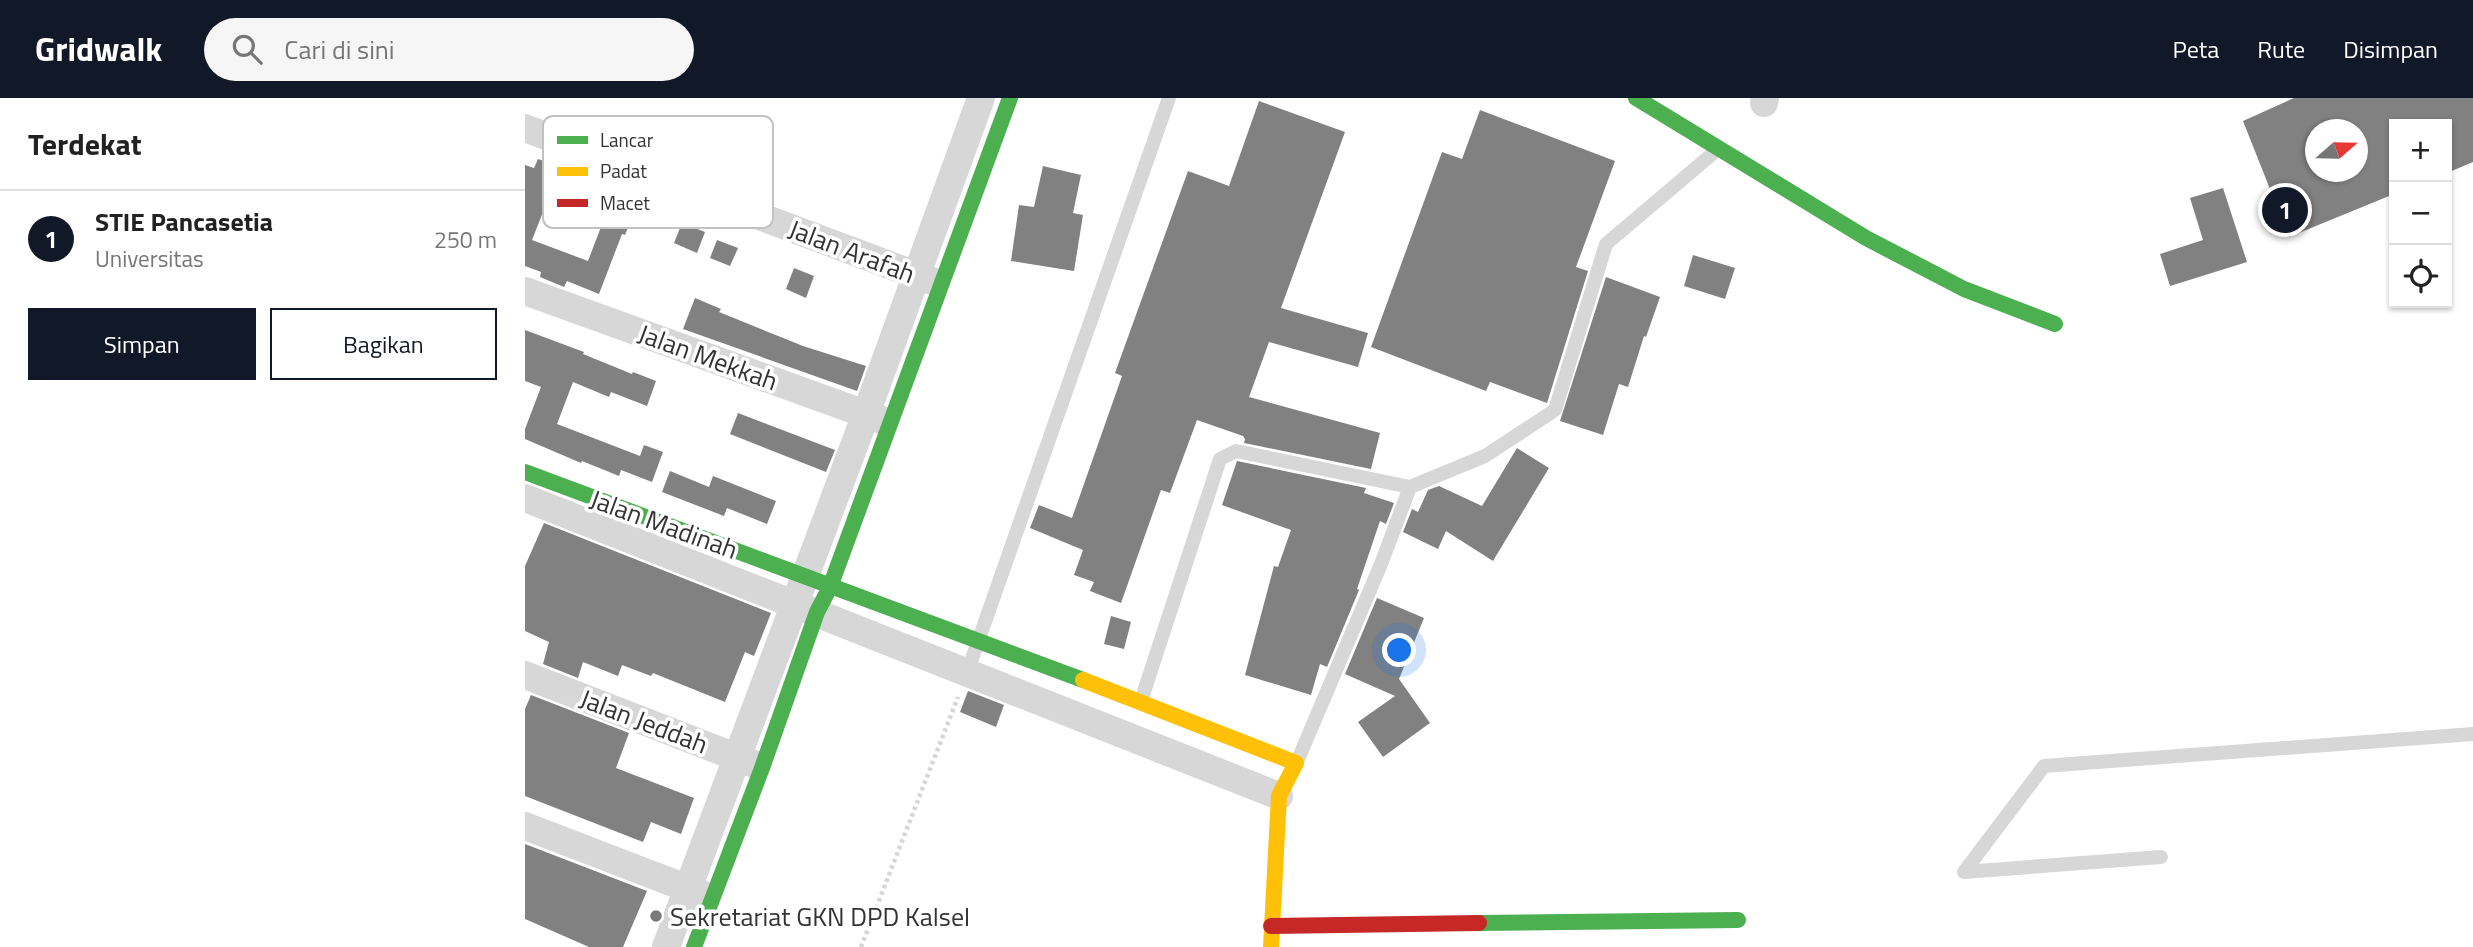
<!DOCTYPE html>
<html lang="id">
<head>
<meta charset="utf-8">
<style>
  :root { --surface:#fff; --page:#f6f6f6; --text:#222; --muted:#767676; --line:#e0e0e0; --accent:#111827 }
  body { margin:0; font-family:"Titillium Web",sans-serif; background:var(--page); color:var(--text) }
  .controls { position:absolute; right:21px; top:21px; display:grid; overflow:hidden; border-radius:0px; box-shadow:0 2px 5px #0004 }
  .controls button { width:63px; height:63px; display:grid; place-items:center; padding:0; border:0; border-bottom:2px solid var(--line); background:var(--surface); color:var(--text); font:35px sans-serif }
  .compass { position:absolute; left:1780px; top:21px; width:63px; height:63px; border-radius:50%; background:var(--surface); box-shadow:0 2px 5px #0004; rotate:70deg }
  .you { position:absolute; left:875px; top:553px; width:24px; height:24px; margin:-18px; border:5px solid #fff; border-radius:50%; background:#1a73e8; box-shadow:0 0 0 10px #1a73e833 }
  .badge { display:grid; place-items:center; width:46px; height:46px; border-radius:50%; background:var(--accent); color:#fff; font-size:23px; font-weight:700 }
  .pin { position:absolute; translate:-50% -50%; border:4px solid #fff; box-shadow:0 2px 7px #0006 }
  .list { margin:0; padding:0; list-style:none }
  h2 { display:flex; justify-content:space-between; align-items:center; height:91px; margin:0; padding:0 28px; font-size:30px }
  h2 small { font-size:23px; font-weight:400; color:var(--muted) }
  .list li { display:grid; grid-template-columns:46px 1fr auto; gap:21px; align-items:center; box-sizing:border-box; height:98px; padding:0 28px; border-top:2px solid var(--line) }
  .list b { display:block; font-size:26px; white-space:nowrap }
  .list p { margin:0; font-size:23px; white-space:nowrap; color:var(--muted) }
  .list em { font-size:23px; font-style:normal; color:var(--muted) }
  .actions { display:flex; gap:14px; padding:21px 28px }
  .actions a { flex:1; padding:16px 0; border:2px solid var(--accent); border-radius:0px; text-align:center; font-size:24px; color:var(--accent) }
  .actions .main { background:var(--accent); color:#fff }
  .icon { flex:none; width:38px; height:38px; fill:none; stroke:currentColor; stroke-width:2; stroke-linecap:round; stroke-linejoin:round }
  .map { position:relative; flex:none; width:1948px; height:849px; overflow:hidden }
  header { display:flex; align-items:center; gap:42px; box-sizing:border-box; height:98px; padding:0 35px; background:var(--accent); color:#fff }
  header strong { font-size:33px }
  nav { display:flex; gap:38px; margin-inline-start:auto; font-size:24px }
  .search { width:490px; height:63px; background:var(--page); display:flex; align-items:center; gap:18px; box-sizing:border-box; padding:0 24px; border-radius:38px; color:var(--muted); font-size:26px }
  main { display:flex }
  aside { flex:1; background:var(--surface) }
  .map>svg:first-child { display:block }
  .building { fill:#818181; fill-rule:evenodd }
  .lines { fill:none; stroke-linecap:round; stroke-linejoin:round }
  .path { stroke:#d6d6d6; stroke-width:4.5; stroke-dasharray:3.5 3.5; stroke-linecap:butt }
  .lane { stroke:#d7d7d7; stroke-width:14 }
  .street { stroke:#d7d7d7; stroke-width:28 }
  .fast { stroke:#4caf50; stroke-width:16 }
  .slow { stroke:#ffc107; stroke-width:16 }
  .jam { stroke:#c62828; stroke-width:16 }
  .poi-dot { fill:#7a7a7a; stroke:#fff; stroke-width:2.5 }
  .labels { text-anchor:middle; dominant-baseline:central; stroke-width:7; stroke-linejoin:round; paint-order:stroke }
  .street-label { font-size:26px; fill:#333; stroke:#fff }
  .poi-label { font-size:26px; fill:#333; stroke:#fff; text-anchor:start }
  .key { fill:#fff; stroke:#c2c2c2; stroke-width:2 }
  .key-label { font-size:19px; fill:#333 }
</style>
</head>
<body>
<header>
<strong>Gridwalk</strong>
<div class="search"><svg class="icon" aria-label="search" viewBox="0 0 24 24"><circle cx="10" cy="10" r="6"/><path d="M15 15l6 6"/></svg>Cari di sini</div>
<nav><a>Peta</a><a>Rute</a><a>Disimpan</a></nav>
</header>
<main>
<aside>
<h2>Terdekat<small></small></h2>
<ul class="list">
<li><span class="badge">1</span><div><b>STIE Pancasetia</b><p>Universitas</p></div><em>250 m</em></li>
</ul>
<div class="actions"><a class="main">Simpan</a><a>Bagikan</a></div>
</aside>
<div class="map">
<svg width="1948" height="849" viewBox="0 0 1948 849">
  <rect width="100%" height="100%" fill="#fff"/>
  <g class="building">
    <path d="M1769 0H1948V64L1922 75V26H1869V96L1764 139 1718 23ZM1790 32H1832V74H1790Z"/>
    <path d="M734 3 820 34 756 210 843 235 833 269 744 244 724 299 855 335 846 371 719 345 720 341 718 338 672 322 645 395 636 392 596 505 565 493 569 484 549 477 558 452 505 430 514 407 547 420 597 278 590 275 663 73 704 88Z"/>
    <path d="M955 12 1090 63 1051 169 1063 173 1022 305 965 284 961 293 846 249 917 54 937 61Z"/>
    <path d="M13 61 35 69 33 75 77 93 75 96 111 110 100 137 97 136 74 196 42 183 39 189 15 179 16 174 0 168V67L9 70ZM24 99 79 121 63 163 7 142Z"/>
    <path d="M518 68 556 77 548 115 558 117 549 173 486 163 494 107 509 109Z"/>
    <path d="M1698 90 1722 164 1645 188 1635 156 1678 142 1665 100Z"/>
    <path d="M157 125 180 134 172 155 149 145Z"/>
    <path d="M192 142 213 150 205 168 185 160Z"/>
    <path d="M1168 157 1210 170 1200 201 1159 188Z"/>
    <path d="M269 170 289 178 281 200 261 191Z"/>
    <path d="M1081 179 1135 199 1121 239 1119 238 1103 289 1094 286 1078 337 1035 323Z"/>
    <path d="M170 200 196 211 194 214 278 248 341 268 332 293 158 231Z"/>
    <path d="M0 232 59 254 58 256 107 276 108 274 131 283 122 308 86 294 84 299 48 284 32 326 115 358 119 347 138 354 127 384 96 372 94 378 57 363 56 365 0 341V331L16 289 0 283Z"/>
    <path d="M213 315 310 352 301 374 205 336Z"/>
    <path d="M992 350 1024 370 968 463 921 433 913 451 878 434 887 411 893 414 903 392 914 388 957 408Z"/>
    <path d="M712 363 841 390 839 395 869 405 861 426 855 423 832 491 834 492 802 569 795 566 786 597 720 577 749 468 753 469 766 432 697 407Z"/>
    <path d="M145 373 184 389 188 378 251 403 242 426 202 410 199 418 137 394Z"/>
    <path d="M19 425 246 515 229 558 220 554 200 604 128 575 126 578 97 567 93 578 58 564 53 580 18 566 24 544 0 533V468Z"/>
    <path d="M852 500 899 520 874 581 905 625 858 659 833 624 870 598 820 576Z"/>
    <path d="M586 518 606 524 599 551 579 546Z"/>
    <path d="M443 593 479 607 471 629 435 614Z"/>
    <path d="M6 597 104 635 91 670 169 700 156 736 126 724 118 744 0 698V611Z"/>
    <path d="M0 746 122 793 98 849H64L0 821Z"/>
  </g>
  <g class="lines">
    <path class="path" d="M336 849 433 599"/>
    <g class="lane">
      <path d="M442 575 644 0"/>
      <path d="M616 603 695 361 711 353 885 389"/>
      <path d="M772 664 856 466 885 389 960 358 1030 312 1081 146 1192 52"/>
      <path d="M1636 759 1439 774 1519 668 1948 636"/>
    </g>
    <g class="street">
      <path d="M1239 5 1240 0"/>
      <path d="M0 30 407 183"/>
      <path d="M0 193 357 322"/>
      <path d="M0 400 754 698"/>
      <path d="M0 577 229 666"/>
      <path d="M0 728 177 796"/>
      <path d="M141 849 341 316 456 0"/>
    </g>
    <g class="fast">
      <path d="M1111 0 1341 140 1439 191 1530 226"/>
      <path d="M0 374 558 582"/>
      <path d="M954 825 1213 822"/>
      <path d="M169 849 237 670 292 514 305 489 485 0"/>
    </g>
    <path class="slow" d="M558 582 771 665 754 698 746 849"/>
    <path class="jam" d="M746 828 954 825"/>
  </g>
  <circle class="poi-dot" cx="131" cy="818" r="7"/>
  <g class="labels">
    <g class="street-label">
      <text transform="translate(327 153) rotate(21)">Jalan Arafah</text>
      <text transform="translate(183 259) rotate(20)">Jalan Mekkah</text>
      <text transform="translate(139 426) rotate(20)">Jalan Madinah</text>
      <text transform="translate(119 623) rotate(21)">Jalan Jeddah</text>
    </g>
    <g class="poi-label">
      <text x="145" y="818">Sekretariat GKN DPD Kalsel</text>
    </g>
  </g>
  <rect x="18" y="18" width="230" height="112" rx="10" class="key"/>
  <rect x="32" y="38" width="31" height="8" fill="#4caf50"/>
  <rect x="32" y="69" width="31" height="9" fill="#ffc107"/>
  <rect x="32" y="101" width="31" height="8" fill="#c62828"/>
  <g class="key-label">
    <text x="75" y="49">Lancar</text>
    <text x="75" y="80">Padat</text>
    <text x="75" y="112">Macet</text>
  </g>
</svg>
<div class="controls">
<button>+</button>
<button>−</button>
<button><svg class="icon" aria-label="locate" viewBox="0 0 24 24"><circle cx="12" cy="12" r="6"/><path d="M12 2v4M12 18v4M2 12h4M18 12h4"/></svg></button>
</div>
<svg class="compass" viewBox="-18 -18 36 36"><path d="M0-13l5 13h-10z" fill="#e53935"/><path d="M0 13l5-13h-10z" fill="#767676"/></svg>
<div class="you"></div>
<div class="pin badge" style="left:1760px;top:112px">1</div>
</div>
</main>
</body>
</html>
